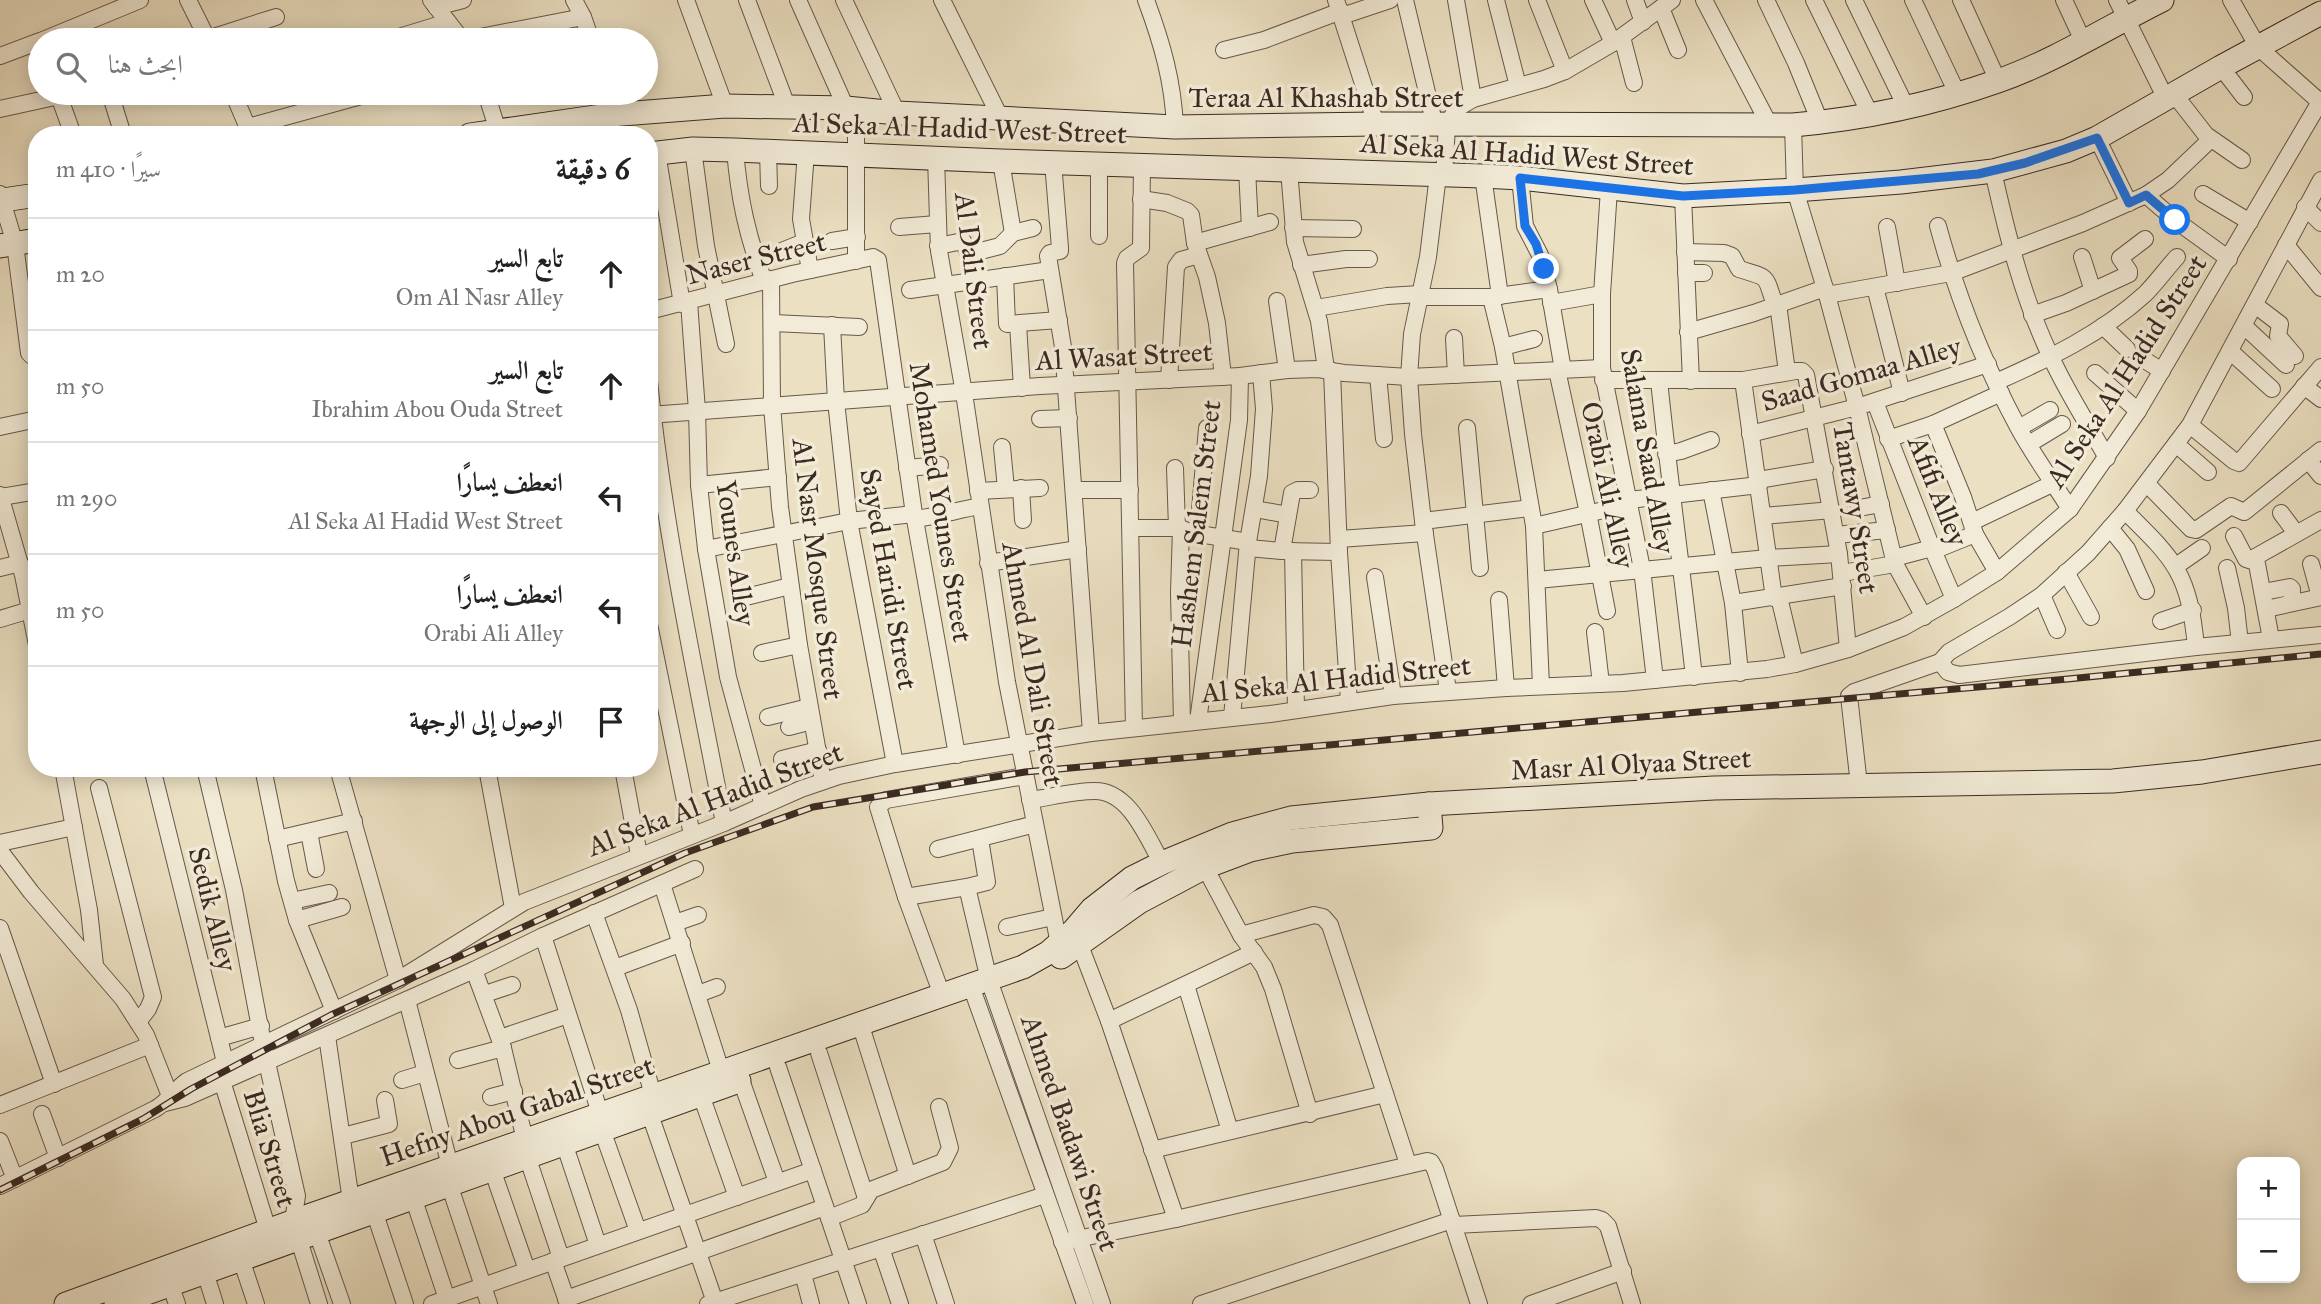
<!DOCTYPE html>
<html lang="ar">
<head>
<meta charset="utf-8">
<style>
  :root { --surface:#fff; --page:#f6f6f6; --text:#222; --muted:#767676; --line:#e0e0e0 }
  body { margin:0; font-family:"IM FELL Great Primer",Amiri,serif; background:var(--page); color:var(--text); direction:rtl }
  .controls { position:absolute; right:21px; bottom:21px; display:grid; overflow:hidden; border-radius:14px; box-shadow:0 4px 18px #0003 }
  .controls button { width:63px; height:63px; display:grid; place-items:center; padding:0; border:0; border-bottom:2px solid var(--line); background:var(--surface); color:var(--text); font:35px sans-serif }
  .stop { position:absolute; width:21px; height:21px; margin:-16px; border:5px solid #1a73e8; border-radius:50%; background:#fff }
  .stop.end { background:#1a73e8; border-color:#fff; box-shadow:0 2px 7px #0008 }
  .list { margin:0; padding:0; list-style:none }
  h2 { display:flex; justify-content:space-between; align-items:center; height:91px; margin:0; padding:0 28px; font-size:30px }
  h2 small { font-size:23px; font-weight:400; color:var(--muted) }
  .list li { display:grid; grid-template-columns:46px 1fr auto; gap:21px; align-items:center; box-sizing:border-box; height:112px; padding:0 28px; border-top:2px solid var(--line) }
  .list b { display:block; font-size:26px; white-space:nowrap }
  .list p { margin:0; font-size:23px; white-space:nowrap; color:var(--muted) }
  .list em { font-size:23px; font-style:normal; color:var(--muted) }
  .icon { flex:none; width:38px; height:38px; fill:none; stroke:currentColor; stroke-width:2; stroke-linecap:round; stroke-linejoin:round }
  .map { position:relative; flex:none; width:2321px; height:1304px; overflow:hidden; direction:ltr }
  .search { position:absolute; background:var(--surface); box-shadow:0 4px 18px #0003; left:28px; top:28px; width:630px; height:77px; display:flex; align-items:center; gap:18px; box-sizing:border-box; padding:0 24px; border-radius:38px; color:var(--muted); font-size:26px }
  .panel { position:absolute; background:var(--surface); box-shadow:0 4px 18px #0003; left:28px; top:126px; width:630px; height:651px; border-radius:28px; direction:rtl }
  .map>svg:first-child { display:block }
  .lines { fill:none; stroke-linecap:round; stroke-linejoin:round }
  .street-casing { stroke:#67584a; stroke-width:18 }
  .secondary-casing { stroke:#3b2a22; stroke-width:25 }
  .street { stroke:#f2ebd7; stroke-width:16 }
  .secondary { stroke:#f2ebd7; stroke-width:23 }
  .rail-casing { stroke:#3b2a22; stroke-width:7 }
  .rail { stroke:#f2ebd7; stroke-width:4.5; stroke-dasharray:13; stroke-linecap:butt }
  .route { stroke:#1a73e8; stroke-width:9 }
  .labels { text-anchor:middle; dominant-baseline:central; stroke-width:7; stroke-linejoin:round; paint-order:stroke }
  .street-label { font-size:28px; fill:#3b2a22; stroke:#f2ebd7 }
</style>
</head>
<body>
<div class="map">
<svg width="2321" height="1304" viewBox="0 0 2321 1304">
  <rect width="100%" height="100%" fill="#ebe0c2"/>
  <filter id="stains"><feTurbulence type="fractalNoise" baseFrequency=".00286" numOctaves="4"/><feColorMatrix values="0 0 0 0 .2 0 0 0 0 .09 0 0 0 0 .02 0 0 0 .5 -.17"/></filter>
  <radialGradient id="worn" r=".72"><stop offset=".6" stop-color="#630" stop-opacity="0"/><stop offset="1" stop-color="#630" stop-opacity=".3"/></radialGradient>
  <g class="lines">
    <g class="street-casing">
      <g id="street">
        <path d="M188 0 208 40"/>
        <path d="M431 0 462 40"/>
        <path d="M574 0 583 17 591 40"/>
        <path d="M686 0 725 106"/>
        <path d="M747 0 787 106"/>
        <path d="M798 0 846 108"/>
        <path d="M844 0 897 113"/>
        <path d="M942 0 1001 119"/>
        <path d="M1146 0C1162 43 1173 81 1175 127"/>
        <path d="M1336 0 1376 124"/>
        <path d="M1405 0 1435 126"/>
        <path d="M1456 0 1473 99"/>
        <path d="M1496 0 1518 86"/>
        <path d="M1537 0 1565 71"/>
        <path d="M1593 0 1613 43"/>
        <path d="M1635 0 1643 22"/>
        <path d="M1704 0 1770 126"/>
        <path d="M1766 0 1796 63 1820 122"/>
        <path d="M1814 0 1870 114"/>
        <path d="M1854 0 1906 107"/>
        <path d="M1913 0 1957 93"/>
        <path d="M1961 0 1998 81"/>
        <path d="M2064 0 2083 41"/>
        <path d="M2117 0 2166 99"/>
        <path d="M2231 0 2258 47 2320 102"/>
        <path d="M436 7 463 0"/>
        <path d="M1661 8 1678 50"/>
        <path d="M1342 16 1390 0"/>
        <path d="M1622 37 1634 83"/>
        <path d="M207 39 276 17"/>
        <path d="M43 40 140 0"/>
        <path d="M389 40 448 22"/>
        <path d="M465 40 583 17"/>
        <path d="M1224 50 1264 40 1341 11"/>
        <path d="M0 56 40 41"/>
        <path d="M2221 67 2244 97"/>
        <path d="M110 93 123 135"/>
        <path d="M233 93 251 135"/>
        <path d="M486 93 498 131"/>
        <path d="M604 93 613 135"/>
        <path d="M2174 94 2206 135 2242 160"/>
        <path d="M59 96 73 135"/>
        <path d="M0 109 73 93"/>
        <path d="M1793 125 1795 190 1827 295 1857 407 1895 564 1924 617"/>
        <path d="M248 127 372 93"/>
        <path d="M2097 138 2129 203"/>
        <path d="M693 149 706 246 726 344"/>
        <path d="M735 150C739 198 747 235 764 281"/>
        <path d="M768 151 769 186"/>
        <path d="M806 152 801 219 810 270"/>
        <path d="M657 153 682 304"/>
        <path d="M936 157 939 251 964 393 1007 682 1059 944"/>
        <path d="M1001 161 1013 233"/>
        <path d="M1053 162 1060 248V251L1050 253 1048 256 1063 347 1091 733"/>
        <path d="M1247 169 1250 228"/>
        <path d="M1289 170 1295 242 1319 321 1326 369"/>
        <path d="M1993 171C2007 234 2022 296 2050 355 2066 391 2088 424 2107 458"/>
        <path d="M1438 175 1428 257 1412 334 1409 377 1413 434 1423 521 1448 691"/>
        <path d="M1444 175 1447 126 1456 109 1473 99 1544 79 1565 71 1613 43 1672 0"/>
        <path d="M1483 176 1500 296"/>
        <path d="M1520 178 1525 226 1540 255 1549 289 1563 370"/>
        <path d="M1609 189 1602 294V368L1642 569 1655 680"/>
        <path d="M0 194 15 244 29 353 32 356H37"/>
        <path d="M2203 194 2250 222"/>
        <path d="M2146 195 2175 220 2229 259"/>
        <path d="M1683 196 1691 381"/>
        <path d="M1141 199 1167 203 1187 211 1191 215 1195 243 1207 277 1217 323 1223 377"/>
        <path d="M2305 207 2321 223"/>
        <path d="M1938 226C1957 296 1984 364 2018 427 2033 455 2053 482 2070 509"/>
        <path d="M899 227 937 224"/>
        <path d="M1887 227 1897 283"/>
        <path d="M1293 228 1353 229"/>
        <path d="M1099 236V163"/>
        <path d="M832 241 857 237"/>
        <path d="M1195 243 1270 222"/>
        <path d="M2286 245 2321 288"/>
        <path d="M938 246 963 241 969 254 1000 246 1013 233 1033 228"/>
        <path d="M1685 252 1724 253 1732 256 1739 269C1771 279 1764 274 1775 305"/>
        <path d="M2082 257 2093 291"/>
        <path d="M757 261 804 242"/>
        <path d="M856 261V109"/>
        <path d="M1301 265 1346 259H1369"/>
        <path d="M1686 273H1704"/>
        <path d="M1005 276 1007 324 1059 320"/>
        <path d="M771 279 772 405 780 507 799 645 823 781"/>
        <path d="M1875 287 1902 393"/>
        <path d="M910 290 1050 270"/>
        <path d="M1827 295 1951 273 2083 223 2146 195 2168 180 2211 139"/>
        <path d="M1419 297H1491L1549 289"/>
        <path d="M1491 297 1503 347 1534 526 1541 686"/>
        <path d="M1277 301 1287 370"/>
        <path d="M689 302 697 411 699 485 706 549 728 677 763 806"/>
        <path d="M1551 303 1602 294"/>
        <path d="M1778 304 1787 372"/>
        <path d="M2255 305 2280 324 2278 336 2295 356"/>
        <path d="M1316 308 1387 296 1420 294"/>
        <path d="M649 311 792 274 873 257 878 260 914 514 957 755"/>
        <path d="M2032 315 2066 303 2129 274V271L2120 258 2145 239"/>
        <path d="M773 323 859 327"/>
        <path d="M1018 324 1022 388"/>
        <path d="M832 325 836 401 849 521 895 764"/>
        <path d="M2103 326 2127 349"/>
        <path d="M2244 326 2286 365"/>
        <path d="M1688 332 1754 313 1825 288"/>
        <path d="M1454 338 1456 375"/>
        <path d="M1503 347 1534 339"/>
        <path d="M2230 351 2272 389"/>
        <path d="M2143 359 2162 371"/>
        <path d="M1557 370 1588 513 1607 611"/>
        <path d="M1332 371 1339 552 1349 702"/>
        <path d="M2095 373 2138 411"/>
        <path d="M1378 375 1384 439"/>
        <path d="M1169 380 1176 267 1181 260 1199 255"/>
        <path d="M1603 380H1743L1796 371H1802L1806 375 1839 554 1848 649"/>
        <path d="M1659 380C1669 479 1683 578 1694 677"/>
        <path d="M1743 380 1774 598"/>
        <path d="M649 381C664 529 696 676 724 823"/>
        <path d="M1996 382C2050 358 2101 334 2145 294 2156 283 2166 269 2177 257"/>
        <path d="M2304 386 2321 399"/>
        <path d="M1875 402 1932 548 1954 599"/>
        <path d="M649 415 1040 386 1240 376 1287 370 1318 369 1344 373 1409 377 1602 368"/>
        <path d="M1040 419 1069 418"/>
        <path d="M1933 424 1963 497 1975 534 1997 572"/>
        <path d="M2190 425 2234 461 2239 463 2321 367"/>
        <path d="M0 427 37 419"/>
        <path d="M1467 428 1480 568"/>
        <path d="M2019 428 2050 410"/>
        <path d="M1750 434 1857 407 1988 364"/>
        <path d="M1888 439 1933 424 2001 393"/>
        <path d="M2029 444 2062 424"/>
        <path d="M2176 444 2208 472"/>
        <path d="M1002 447 1006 489"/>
        <path d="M1666 454 1681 451 1711 440"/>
        <path d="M2308 460 2321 476"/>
        <path d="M907 468 940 465"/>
        <path d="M1175 468 1177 528"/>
        <path d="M1758 480 1825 469"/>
        <path d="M2147 484 2191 529 2196 530 2231 506 2244 512 2248 509 2321 450"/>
        <path d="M699 485 778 477"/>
        <path d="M1021 488 1023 520"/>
        <path d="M1074 490H1130"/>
        <path d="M1711 490 1733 603 1740 673"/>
        <path d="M978 491 1040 488"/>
        <path d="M0 495 23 575 37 645"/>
        <path d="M1 497 37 491"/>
        <path d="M1629 500 1759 485"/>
        <path d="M1859 508 1881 504"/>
        <path d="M1255 509 1288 515"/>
        <path d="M2125 511C2176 561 2189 574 2196 647"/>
        <path d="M2281 513 2296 533"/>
        <path d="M1763 516 1832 510"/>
        <path d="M915 519C938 516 958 510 980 506"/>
        <path d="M1423 521 1530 508"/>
        <path d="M1972 522 2054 483"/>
        <path d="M1534 526 1630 504"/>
        <path d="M1131 528H1179L1193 533 1248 542"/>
        <path d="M1181 528 1179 593 1182 722"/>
        <path d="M2110 528 2127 549 2146 591"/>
        <path d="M1198 534 1207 428"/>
        <path d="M1836 535 1887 530"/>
        <path d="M2234 536 2246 559 2253 561 2257 564 2271 639"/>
        <path d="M1339 539 1425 533"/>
        <path d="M1248 548 1282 551 1339 552"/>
        <path d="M706 549 849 521 914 514"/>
        <path d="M1282 551 1292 493 1298 490H1310"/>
        <path d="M1293 551 1296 710"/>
        <path d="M1933 551 1975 534"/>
        <path d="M1894 558 1932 548"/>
        <path d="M2250 560 2321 520"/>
        <path d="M988 563 1078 549"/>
        <path d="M2311 564 2320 597"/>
        <path d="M2176 566 2202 548"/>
        <path d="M0 568 20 563"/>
        <path d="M2227 568 2236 608 2240 643"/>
        <path d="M2066 572 2091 617"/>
        <path d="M1842 573 1895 564"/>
        <path d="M1375 577 1393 696"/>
        <path d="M1537 580 1768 558 1839 554"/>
        <path d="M2263 592 2290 587 2292 589V603"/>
        <path d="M2042 595 2057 630"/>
        <path d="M746 597 790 586"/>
        <path d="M1779 597 1795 664"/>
        <path d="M1499 600 1506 688"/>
        <path d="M1733 603 1843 586"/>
        <path d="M2266 609 2321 597"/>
        <path d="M0 619 30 610"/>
        <path d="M2161 621 2193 610"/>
        <path d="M649 624 692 835"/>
        <path d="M1595 632 1601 684"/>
        <path d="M762 653 799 645"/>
        <path d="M1940 662 1949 652 2009 617 2042 595 2088 553 2125 511 2190 425 2321 180"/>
        <path d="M1940 662 1948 672 1959 675 2196 647 2321 635"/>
        <path d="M768 717 809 707"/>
        <path d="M1232 717 1248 542 1259 476 1264 409 1261 373"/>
        <path d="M1198 721 1239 420 1240 376"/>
        <path d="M789 727 812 721"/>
        <path d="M1134 728 1125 263 1127 258 1141 248 1142 165"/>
        <path d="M782 759 818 750"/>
        <path d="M63 768 89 910 95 965"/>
        <path d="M152 768 225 1062"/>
        <path d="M205 768 234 890 264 1049 297 1196 293 1221 319 1304"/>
        <path d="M263 768 286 881 297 920 334 1011"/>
        <path d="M338 768 398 980"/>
        <path d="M487 768 513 908"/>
        <path d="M623 768 639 855"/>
        <path d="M1859 785 1849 696 1854 692 1940 662"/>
        <path d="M99 788 153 997 148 1009 138 1022"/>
        <path d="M1030 800C1051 797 1074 791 1095 791 1130 791 1147 838 1162 863"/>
        <path d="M309 832 316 869"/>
        <path d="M277 839 354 821"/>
        <path d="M0 843 74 827"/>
        <path d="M938 849 1035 824"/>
        <path d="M0 851 31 892 123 999 146 1035 170 1096"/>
        <path d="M1201 860 1241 935 1264 967 1273 989 1310 1114"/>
        <path d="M662 884 721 1071"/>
        <path d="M967 887 989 980 1102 1304"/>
        <path d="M906 897 967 887 987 882 980 839"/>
        <path d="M292 901 329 893"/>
        <path d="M594 913 629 1010 653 1095"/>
        <path d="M297 920 342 907"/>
        <path d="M675 923 698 915"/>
        <path d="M1007 927 1053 917"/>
        <path d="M0 928 54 1084"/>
        <path d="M1076 935 1109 1021 1176 1219"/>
        <path d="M1241 935 1314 915 1323 917 1330 925 1408 1164"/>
        <path d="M543 936 600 1113"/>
        <path d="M615 968 682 943"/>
        <path d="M474 970 503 1048 525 1140"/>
        <path d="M1186 985 1230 1131"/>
        <path d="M971 986 1085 1304"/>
        <path d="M485 994 512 985"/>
        <path d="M698 994 717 987"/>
        <path d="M942 995 906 897 878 807 886 800 1025 776"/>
        <path d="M407 1000 450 1166"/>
        <path d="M1109 1021 1254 952"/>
        <path d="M860 1023 908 1176"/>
        <path d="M327 1036 351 1201"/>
        <path d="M219 1038 261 1026"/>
        <path d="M500 1038 568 1015"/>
        <path d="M819 1053 866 1198"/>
        <path d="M458 1060 503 1048"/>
        <path d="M778 1067 858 1304"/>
        <path d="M402 1080 425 1073"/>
        <path d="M741 1080 777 1182"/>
        <path d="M222 1081 268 1230"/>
        <path d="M701 1095 737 1197"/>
        <path d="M491 1097 514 1091"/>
        <path d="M165 1103 185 1098 474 970 543 936 695 869"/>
        <path d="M0 1105 150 1045"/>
        <path d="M647 1106 715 1302"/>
        <path d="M42 1114 58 1158"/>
        <path d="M602 1130 638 1231"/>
        <path d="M343 1136 389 1124 385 1100"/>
        <path d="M0 1141 15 1179"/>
        <path d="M564 1143 598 1245"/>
        <path d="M1152 1150 1385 1094"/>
        <path d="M527 1156 561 1258"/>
        <path d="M492 1169 527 1270"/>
        <path d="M449 1184 489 1304"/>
        <path d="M0 1186 155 1109C168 1102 174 1090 187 1081L398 980 524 902 724 823 801 789 839 776 895 764 1091 733 1270 714 1393 696 1506 688 1623 683 1767 669 1795 664 1848 649 1904 627 1954 599 1997 572 2070 509 2138 411 2321 100"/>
        <path d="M413 1197 447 1299"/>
        <path d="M374 1211 405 1304"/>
        <path d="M829 1218 862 1205 871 1190 943 1162 950 1148 939 1107"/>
        <path d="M314 1224 342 1304"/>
        <path d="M1454 1225 1596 1218 1602 1220 1608 1226 1632 1304"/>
        <path d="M923 1234 946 1304"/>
        <path d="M1062 1242 1176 1219 1427 1161 1431 1162 1435 1169 1479 1304"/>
        <path d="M881 1248 900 1304"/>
        <path d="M241 1259 256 1304"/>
        <path d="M553 1261 568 1304"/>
        <path d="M205 1272 215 1304"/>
        <path d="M803 1274 811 1304"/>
        <path d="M170 1284 177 1304"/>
        <path d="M566 1299 825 1207"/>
        <path d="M432 1304 813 1170"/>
        <path d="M708 1304 1045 1195"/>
        <path d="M1201 1304 1452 1220"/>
        <path d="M1531 1304 1623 1271"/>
      </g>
    </g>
    <g class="secondary-casing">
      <g id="secondary">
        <path d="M470 135 609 115 725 106 846 108 897 113 1175 127 1376 124 1793 125C1862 119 1933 104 1998 81 2055 61 2108 27 2162 0"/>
        <path d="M649 154 693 149 735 150 1001 161 1483 176 1520 178 1683 196 1795 190 1901 182 1993 171 2066 151 2097 138 2221 67 2321 13"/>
        <path d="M3 200 37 195"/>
        <path d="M0 246 37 240"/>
        <path d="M1061 957 1139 902 1205 867 1250 850 1292 841 1431 828 1429 804"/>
        <path d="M66 1304 311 1215 1023 967 1048 953 1074 930 1092 909 1132 878 1162 863 1232 834 1291 818 1429 804 1714 788 2113 781 2202 772 2321 752"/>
        <path d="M116 1304 739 1081"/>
      </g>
    </g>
    <use href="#street" class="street"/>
    <use href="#secondary" class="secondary"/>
    <g class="rail-casing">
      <path id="rail" d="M0 1190 143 1119 191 1089 331 1015 685 853 813 807 1025 772 2068 679 2321 654"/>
    </g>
    <use href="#rail" class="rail"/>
  </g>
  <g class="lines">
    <path class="route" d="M1544 269 1536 244 1525 226 1520 178 1683 196 1795 190 1978 174 2025 163 2097 138 2129 203 2146 195 2175 220"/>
  </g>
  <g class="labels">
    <g class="street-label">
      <text x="1326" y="97">Teraa Al Khashab Street</text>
      <text transform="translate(960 128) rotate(2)">Al Seka Al Hadid West Street</text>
      <text transform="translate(1527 154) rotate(4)">Al Seka Al Hadid West Street</text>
      <text transform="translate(756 258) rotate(-14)">Naser Street</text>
      <text transform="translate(974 271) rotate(83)">Al Dali Street</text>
      <text transform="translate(1124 356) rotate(-3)">Al Wasat Street</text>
      <text transform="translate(2126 371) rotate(-57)">Al Seka Al Hadid Street</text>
      <text transform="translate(1861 374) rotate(-16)">Saad Gomaa Alley</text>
      <text transform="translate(1648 451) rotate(80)">Salama Saad Alley</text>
      <text transform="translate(1608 485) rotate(78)">Orabi Ali Alley</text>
      <text transform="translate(1938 491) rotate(68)">Afifi Alley</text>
      <text transform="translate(941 502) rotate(81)">Mohamed Younes Street</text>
      <text transform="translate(1856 508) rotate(81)">Tantawy Street</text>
      <text transform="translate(1196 524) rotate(-83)">Hashem Salem Street</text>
      <text transform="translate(736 553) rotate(82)">Younes Alley</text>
      <text transform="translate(818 569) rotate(83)">Al Nasr Mosque Street</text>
      <text transform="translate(889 579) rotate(80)">Sayed Haridi Street</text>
      <text transform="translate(1033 664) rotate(80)">Ahmed Al Dali Street</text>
      <text transform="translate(1336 679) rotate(-6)">Al Seka Al Hadid Street</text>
      <text transform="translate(1631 764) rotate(-3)">Masr Al Olyaa Street</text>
      <text transform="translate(715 799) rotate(-21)">Al Seka Al Hadid Street</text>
      <text transform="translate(213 909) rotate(76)">Sedik Alley</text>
      <text transform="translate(517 1111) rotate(-19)">Hefny Abou Gabal Street</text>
      <text transform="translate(1070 1133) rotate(71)">Ahmed Badawi Street</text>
      <text transform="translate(270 1148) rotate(73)">Blia Street</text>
    </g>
  </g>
  <rect width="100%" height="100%" filter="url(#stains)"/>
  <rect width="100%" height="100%" fill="url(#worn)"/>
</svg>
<div class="controls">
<button>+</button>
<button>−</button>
</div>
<div class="stop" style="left:2175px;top:220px"></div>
<div class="stop end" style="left:1544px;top:269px"></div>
<div class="search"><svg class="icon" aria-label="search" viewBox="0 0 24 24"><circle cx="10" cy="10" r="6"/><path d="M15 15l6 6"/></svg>ابحث هنا</div>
<section class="panel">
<h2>6 دقيقة<small>سيرًا · 410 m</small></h2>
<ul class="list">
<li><svg class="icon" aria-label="ahead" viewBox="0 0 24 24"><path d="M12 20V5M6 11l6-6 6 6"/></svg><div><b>تابع السير</b><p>Om Al Nasr Alley</p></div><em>20 m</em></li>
<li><svg class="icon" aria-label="ahead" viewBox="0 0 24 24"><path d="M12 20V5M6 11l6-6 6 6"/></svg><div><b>تابع السير</b><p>Ibrahim Abou Ouda Street</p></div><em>50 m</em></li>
<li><svg class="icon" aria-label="left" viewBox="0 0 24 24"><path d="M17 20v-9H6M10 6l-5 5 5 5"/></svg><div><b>انعطف يسارًا</b><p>Al Seka Al Hadid West Street</p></div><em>290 m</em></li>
<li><svg class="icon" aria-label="left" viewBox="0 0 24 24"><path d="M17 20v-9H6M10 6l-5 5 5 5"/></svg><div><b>انعطف يسارًا</b><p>Orabi Ali Alley</p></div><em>50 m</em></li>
<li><svg class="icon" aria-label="arrive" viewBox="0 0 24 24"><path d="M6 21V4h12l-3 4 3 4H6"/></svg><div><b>الوصول إلى الوجهة</b></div></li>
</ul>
</section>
</div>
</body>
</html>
